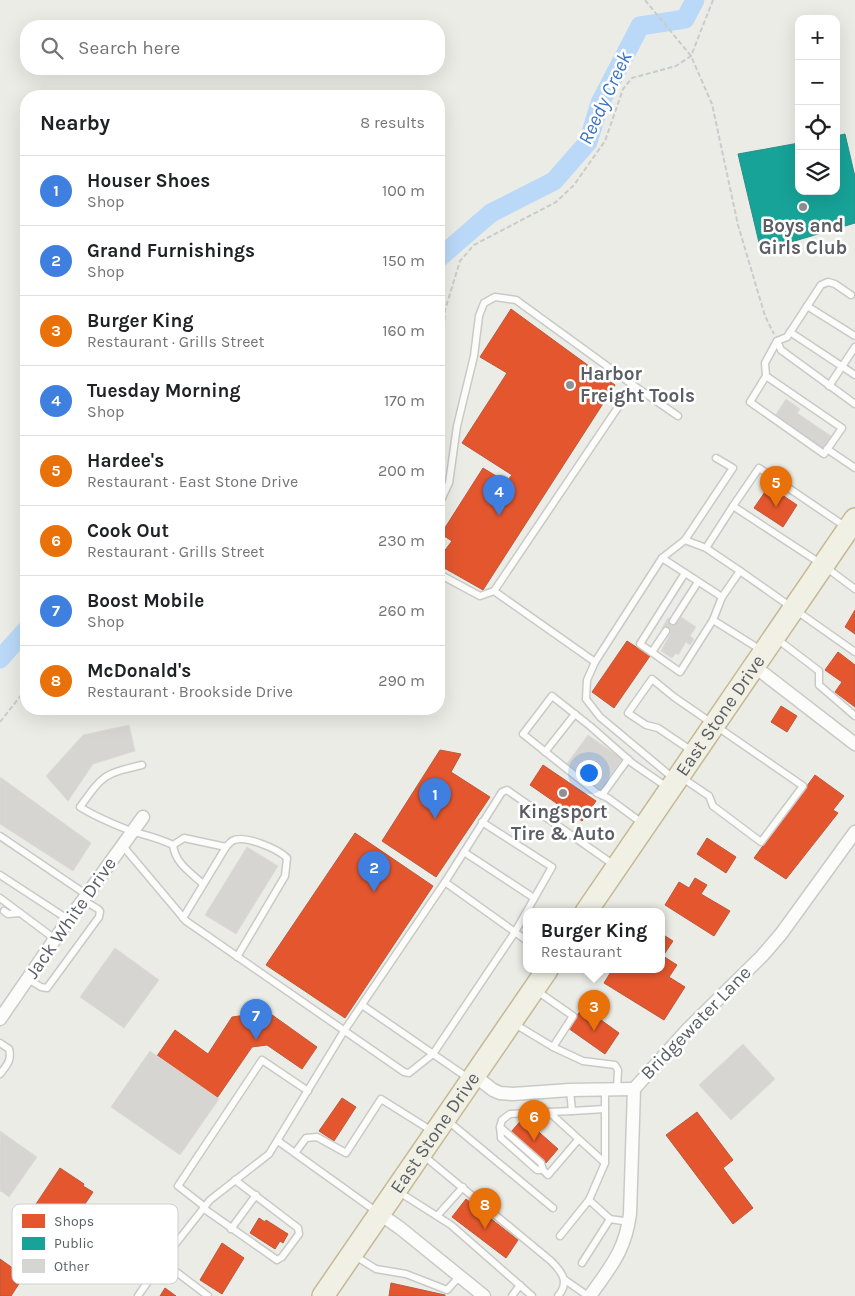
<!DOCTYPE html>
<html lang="en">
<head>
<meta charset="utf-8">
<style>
  :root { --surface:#fff; --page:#f6f6f6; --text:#202124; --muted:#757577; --line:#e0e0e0; --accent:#0f766e }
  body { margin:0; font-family:Karla,sans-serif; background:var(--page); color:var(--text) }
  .controls { position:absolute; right:15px; top:15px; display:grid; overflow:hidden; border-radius:10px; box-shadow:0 5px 20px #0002 }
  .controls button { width:45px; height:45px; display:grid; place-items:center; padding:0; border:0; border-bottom:1px solid var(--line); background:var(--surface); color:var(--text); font:25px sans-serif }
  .you { position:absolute; left:588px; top:772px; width:18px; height:18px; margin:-12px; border:4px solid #fff; border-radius:50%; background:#1a73e8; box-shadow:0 0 0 8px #1a73e833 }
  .badge { display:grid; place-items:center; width:32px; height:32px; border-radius:50%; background:var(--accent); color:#fff; font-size:16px; font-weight:700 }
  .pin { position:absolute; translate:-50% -41px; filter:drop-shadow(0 1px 2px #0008) }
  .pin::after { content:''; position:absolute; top:26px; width:18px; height:15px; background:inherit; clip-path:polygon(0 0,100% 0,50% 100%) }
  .popup { position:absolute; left:523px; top:908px; width:142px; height:65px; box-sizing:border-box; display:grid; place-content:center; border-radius:10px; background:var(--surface); filter:drop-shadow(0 1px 4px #0005); font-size:16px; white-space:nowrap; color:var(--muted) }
  .popup b { font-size:19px; color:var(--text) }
  .popup::after { content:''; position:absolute; left:50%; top:100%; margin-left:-10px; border:10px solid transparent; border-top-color:var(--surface) }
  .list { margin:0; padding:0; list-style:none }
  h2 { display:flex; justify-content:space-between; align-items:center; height:65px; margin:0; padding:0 20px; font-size:21px }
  h2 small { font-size:16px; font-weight:400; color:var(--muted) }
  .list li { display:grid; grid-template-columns:32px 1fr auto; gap:15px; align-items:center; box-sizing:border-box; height:70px; padding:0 20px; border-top:1px solid var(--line) }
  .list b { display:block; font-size:19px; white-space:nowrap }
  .list p { margin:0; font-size:16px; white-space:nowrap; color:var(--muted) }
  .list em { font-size:16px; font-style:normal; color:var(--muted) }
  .icon { flex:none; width:28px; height:28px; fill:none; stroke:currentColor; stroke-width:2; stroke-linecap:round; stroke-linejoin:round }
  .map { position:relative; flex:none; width:855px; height:1296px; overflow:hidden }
  .search { position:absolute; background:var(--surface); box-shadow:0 5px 20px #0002; left:20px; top:20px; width:425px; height:55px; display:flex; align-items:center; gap:12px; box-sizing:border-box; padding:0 18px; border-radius:20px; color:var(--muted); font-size:19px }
  .panel { position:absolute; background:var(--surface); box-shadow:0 5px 20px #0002; left:20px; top:90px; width:425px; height:625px; border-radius:20px }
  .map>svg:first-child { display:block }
  .shops { fill:#e4572e; stroke:#bb593e }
  .public { fill:#17a398; stroke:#2b8f89 }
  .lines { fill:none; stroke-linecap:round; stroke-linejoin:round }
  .river { stroke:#bad8f8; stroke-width:19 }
  .building { fill:#d6d5d1; stroke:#dcdbd6 }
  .service-casing { stroke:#c9cac8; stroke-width:9 }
  .minor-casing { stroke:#c9cac8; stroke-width:15 }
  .trunk-casing { stroke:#c4b993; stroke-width:24 }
  .path { stroke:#c8cdcb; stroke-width:2; stroke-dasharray:5 2.5; stroke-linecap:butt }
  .service { stroke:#fcfcfb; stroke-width:6 }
  .minor { stroke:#fcfcfb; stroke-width:12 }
  .trunk { stroke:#f1f0e4; stroke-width:21 }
  .poi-dot { fill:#8e9092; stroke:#fff; stroke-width:2 }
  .labels { text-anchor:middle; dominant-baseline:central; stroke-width:5; stroke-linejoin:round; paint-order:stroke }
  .poi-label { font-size:19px; font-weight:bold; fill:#5b5f65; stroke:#fff }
  .street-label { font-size:19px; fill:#5b5f65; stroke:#fff }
  .water-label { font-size:20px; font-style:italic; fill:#3a72c4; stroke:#fff }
  .key { fill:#fff; stroke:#cecfd1; stroke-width:1 }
  .key-label { font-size:14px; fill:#5b5f65 }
</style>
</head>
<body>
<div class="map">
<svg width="855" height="1296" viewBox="0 0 855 1296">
  <rect width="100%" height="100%" fill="#ecece6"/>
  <g class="shops">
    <path d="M511 309 615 385 483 590 439 565V558L452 541 441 534 483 468 506 482 512 475 462 443 507 373 480 357Z"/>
    <path d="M769 486 797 505 783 527 754 508Z"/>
    <path d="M855 610V634L845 627Z"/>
    <path d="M627 641 650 656 614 708 592 692Z"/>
    <path d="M838 652 855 665V707L835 692 842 682 825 670Z"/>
    <path d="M781 706 797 716 787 732 771 722Z"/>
    <path d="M440 750 461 754 451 772 490 797 436 877 382 841Z"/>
    <path d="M543 765 596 801 582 821 530 785Z"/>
    <path d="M815 775 844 796 833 810 838 813 786 879 754 858Z"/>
    <path d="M355 833 433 886 345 1018 266 965Z"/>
    <path d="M707 838 736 857 726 873 697 854Z"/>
    <path d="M695 878 707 885 701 894 730 911 714 936 665 905 679 882 689 888Z"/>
    <path d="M662 934 673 941 663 956 677 965 669 977 685 987 664 1020 604 983 612 970H662Z"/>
    <path d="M583 1007 619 1033 605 1054 568 1028Z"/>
    <path d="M268 1012 317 1047 302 1069 267 1045 252 1047 217 1098 157 1056 175 1030 208 1054 232 1017Z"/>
    <path d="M342 1098 356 1107 334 1141 319 1131Z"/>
    <path d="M697 1112 733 1160 723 1168 753 1208 733 1224 666 1135Z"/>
    <path d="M523 1118 558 1149 546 1163 511 1132Z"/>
    <path d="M60 1168 84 1184 83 1186 93 1192 81 1210 76 1208 61 1230 32 1210Z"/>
    <path d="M466 1199 518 1240 506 1258 452 1217Z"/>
    <path d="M259 1218 265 1222 266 1220 288 1234 283 1243 280 1241 275 1249 250 1233Z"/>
    <path d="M222 1243 244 1258 222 1294 200 1280Z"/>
    <path d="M0 1259 24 1276 11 1296H0Z"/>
    <path d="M391 1283 445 1295V1296H389Z"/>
    <path d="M165 1288 176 1296H160Z"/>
  </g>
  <path class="public" d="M845 134 855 177V223L761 251 738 154 799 143V191H836V136Z"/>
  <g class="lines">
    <g class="river">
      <path d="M439 258 491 213 554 181 588 142 600 103 640 26 685 19 695 0"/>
      <path d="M0 659 26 630"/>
    </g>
  </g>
  <g class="building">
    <path d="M786 399 800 409 797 413 831 436 822 449 775 416Z"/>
    <path d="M681 617 696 627 690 636 694 639 690 645 686 642 678 655 676 653 672 658 661 651 670 634 662 628 668 618 677 623Z"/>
    <path d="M129 725 135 751 93 764 68 801 46 776 83 735Z"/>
    <path d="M588 735 622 759 600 790 566 765Z"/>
    <path d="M0 777 91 843 73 871 0 824Z"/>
    <path d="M247 847 278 866 236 934 205 915Z"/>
    <path d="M115 948 159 980 124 1028 80 997Z"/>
    <path d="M743 1044 775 1079 731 1120 699 1085Z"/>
    <path d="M150 1051 219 1099 180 1155 111 1107Z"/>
    <path d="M0 1131 37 1157 9 1197 1 1191 0 1192Z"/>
  </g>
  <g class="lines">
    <g class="service-casing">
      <g id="service">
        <path d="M807 306 855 336"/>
        <path d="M790 332 855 375"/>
        <path d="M777 341 781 350 855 404"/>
        <path d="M766 376 842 428 824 454 750 402 766 376 765 363 777 341 787 337 821 285 828 282 835 284 851 295"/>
        <path d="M633 385 678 416"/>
        <path d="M829 386 855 347"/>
        <path d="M827 449 855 468"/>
        <path d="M716 458 733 468 685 540 706 548 740 571"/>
        <path d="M439 504 449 483 457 426 474 356 479 316 484 303 495 297 516 300 633 385 494 591 480 596 439 574"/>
        <path d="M846 527 759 468 733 506 823 565 855 589"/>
        <path d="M706 548 733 506"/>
        <path d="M662 558 722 597"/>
        <path d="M685 573 640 644 680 672 713 620"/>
        <path d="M494 591 595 662 662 558 685 540"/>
        <path d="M673 621 698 582"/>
        <path d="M777 639 819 671V685L855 716"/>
        <path d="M761 650 713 620 722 597 740 571 855 652"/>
        <path d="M652 652 666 631"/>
        <path d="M595 662 587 680 586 699 600 717 673 778"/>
        <path d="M545 752 575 714"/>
        <path d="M142 765C103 774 103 775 80 807 96 817 113 824 131 831 145 835 159 838 173 845L184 838 226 847"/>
        <path d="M681 777 709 796 713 806 761 842 803 786 674 697 652 679 628 713 646 725 658 728 692 751"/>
        <path d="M602 795 628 759"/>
        <path d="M642 823 608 798 597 793 523 734 552 696 590 726 632 763 667 787"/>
        <path d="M0 836 87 895"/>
        <path d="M122 845 186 921 404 1072 409 1073 433 1054 515 932 552 867 482 822"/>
        <path d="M173 845C175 863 190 872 203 884"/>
        <path d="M464 852 534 898"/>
        <path d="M0 875 69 920"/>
        <path d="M0 898 55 939"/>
        <path d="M4 911 8 914 20 913"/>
        <path d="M183 918 226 847C226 846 231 842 232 841 244 834 278 849 287 858L285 876 237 957"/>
        <path d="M526 940 445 882 502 792 507 790 614 865"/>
        <path d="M28 979 41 987 47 988 99 917 100 911 98 909 83 900"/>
        <path d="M362 1005 468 1078"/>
        <path d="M513 1023 553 1047 573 1016 537 991"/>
        <path d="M0 1043 9 1049C12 1060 7 1065 0 1074"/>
        <path d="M553 1047 583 1061 615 1065 618 1070 617 1089"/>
        <path d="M605 1089V1163L589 1200 610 1219 629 1222"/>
        <path d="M570 1090 572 1111 605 1109"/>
        <path d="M572 1111 549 1112 605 1163"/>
        <path d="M448 1121 553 1208"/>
        <path d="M500 1127 541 1163 543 1170 548 1175 578 1140"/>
        <path d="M278 1141 377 1212"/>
        <path d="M295 1153 306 1138 317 1137 346 1153 381 1099 432 1131"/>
        <path d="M424 1156 551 1261C562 1272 570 1282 558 1296"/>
        <path d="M543 1170H537L501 1138 500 1127 502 1120 510 1114 549 1112"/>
        <path d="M399 1192 451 1225 532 1296"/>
        <path d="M205 1207 178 1186 262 1060 308 1091"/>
        <path d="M203 1208 277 1260 282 1257 299 1234 298 1228 235 1180"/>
        <path d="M437 1216 463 1187"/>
        <path d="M231 1229 256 1195"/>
        <path d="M560 1236 589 1200"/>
        <path d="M355 1256 376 1269 406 1274 447 1290 460 1276"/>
        <path d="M162 1261 210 1200 269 1154 344 1031 445 882"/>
        <path d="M582 1263 610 1219"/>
        <path d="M565 1280 588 1296"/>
        <path d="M138 1296 162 1261 208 1296"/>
        <path d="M512 1296 520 1285"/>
      </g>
    </g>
    <g class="minor-casing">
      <g id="minor">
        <path d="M754 666 855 744"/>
        <path d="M0 1019 55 939 143 817"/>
        <path d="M475 1076 493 1090 500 1093 513 1094 570 1090 634 1089"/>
        <path d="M380 1214 400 1228 484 1296"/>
        <path d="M590 1296C611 1266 625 1251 630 1214L634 1089 688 1029 762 956 781 934 855 832"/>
      </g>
    </g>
    <g class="trunk-casing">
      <g id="trunk">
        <path id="s1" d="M586 912 855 519"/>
        <path id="s2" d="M323 1296 547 970"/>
      </g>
    </g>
    <g class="path">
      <path d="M645 0 691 56 712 104 738 225 765 316 774 334"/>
      <path d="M439 380 442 366 445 310 460 261 474 245 556 202 574 185 605 141 623 89 632 78 676 66 691 56 713 0"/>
      <path d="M0 722 26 689"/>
    </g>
    <use href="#service" class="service"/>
    <use href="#minor" class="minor"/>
    <use href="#trunk" class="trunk"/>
  </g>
  <g class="poi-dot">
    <circle cx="803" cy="207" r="5"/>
    <circle cx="570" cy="385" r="5"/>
    <circle cx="563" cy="793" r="5"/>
  </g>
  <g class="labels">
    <g class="poi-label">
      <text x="803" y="226">Boys and<tspan x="803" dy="22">Girls Club</tspan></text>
      <text x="580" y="374" text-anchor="start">Harbor<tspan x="580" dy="22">Freight Tools</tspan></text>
      <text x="563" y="812">Kingsport<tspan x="563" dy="22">Tire &amp; Auto</tspan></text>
    </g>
    <g class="street-label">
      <text stroke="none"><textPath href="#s1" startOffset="238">East Stone Drive</textPath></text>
      <text transform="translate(71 918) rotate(-55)">Jack White Drive</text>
      <text transform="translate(696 1023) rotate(-46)">Bridgewater Lane</text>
      <text stroke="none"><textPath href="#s2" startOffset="198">East Stone Drive</textPath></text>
    </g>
    <g class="water-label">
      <text transform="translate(605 98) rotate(-65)">Reedy Creek</text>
    </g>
  </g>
  <rect x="12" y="1204" width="166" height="80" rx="8" class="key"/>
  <rect x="22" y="1214" width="23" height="14" fill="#e4572e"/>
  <rect x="22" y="1237" width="23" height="13" fill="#17a398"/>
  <rect x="22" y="1259" width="23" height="14" fill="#d6d5d1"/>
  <g class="key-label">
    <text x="54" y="1226">Shops</text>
    <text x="54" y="1248">Public</text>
    <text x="54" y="1271">Other</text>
  </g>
</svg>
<div class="controls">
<button>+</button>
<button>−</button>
<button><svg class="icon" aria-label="locate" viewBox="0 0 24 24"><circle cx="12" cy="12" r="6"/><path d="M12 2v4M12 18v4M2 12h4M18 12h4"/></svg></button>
<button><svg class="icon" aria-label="layers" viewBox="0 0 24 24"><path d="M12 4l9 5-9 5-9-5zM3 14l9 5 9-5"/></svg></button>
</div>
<div class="you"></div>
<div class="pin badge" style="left:435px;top:819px;background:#3f7fe0">1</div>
<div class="pin badge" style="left:374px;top:892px;background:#3f7fe0">2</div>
<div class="pin badge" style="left:594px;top:1031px;background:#e8710a">3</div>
<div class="popup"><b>Burger King</b>Restaurant</div>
<div class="pin badge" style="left:499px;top:516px;background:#3f7fe0">4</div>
<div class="pin badge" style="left:776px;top:507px;background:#e8710a">5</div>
<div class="pin badge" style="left:534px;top:1141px;background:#e8710a">6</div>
<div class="pin badge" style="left:256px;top:1040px;background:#3f7fe0">7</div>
<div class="pin badge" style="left:485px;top:1229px;background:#e8710a">8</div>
<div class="search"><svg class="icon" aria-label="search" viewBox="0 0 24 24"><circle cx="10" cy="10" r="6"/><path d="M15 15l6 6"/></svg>Search here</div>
<section class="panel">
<h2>Nearby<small>8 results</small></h2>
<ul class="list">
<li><span class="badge" style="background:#3f7fe0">1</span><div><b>Houser Shoes</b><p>Shop</p></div><em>100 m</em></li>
<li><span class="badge" style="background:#3f7fe0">2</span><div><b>Grand Furnishings</b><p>Shop</p></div><em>150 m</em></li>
<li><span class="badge" style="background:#e8710a">3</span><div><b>Burger King</b><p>Restaurant · Grills Street</p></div><em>160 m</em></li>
<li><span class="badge" style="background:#3f7fe0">4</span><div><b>Tuesday Morning</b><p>Shop</p></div><em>170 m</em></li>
<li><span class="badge" style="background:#e8710a">5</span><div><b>Hardee's</b><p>Restaurant · East Stone Drive</p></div><em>200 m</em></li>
<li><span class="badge" style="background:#e8710a">6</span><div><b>Cook Out</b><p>Restaurant · Grills Street</p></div><em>230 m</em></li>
<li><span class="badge" style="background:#3f7fe0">7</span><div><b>Boost Mobile</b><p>Shop</p></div><em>260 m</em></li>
<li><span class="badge" style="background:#e8710a">8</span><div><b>McDonald's</b><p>Restaurant · Brookside Drive</p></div><em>290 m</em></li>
</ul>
</section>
</div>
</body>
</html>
